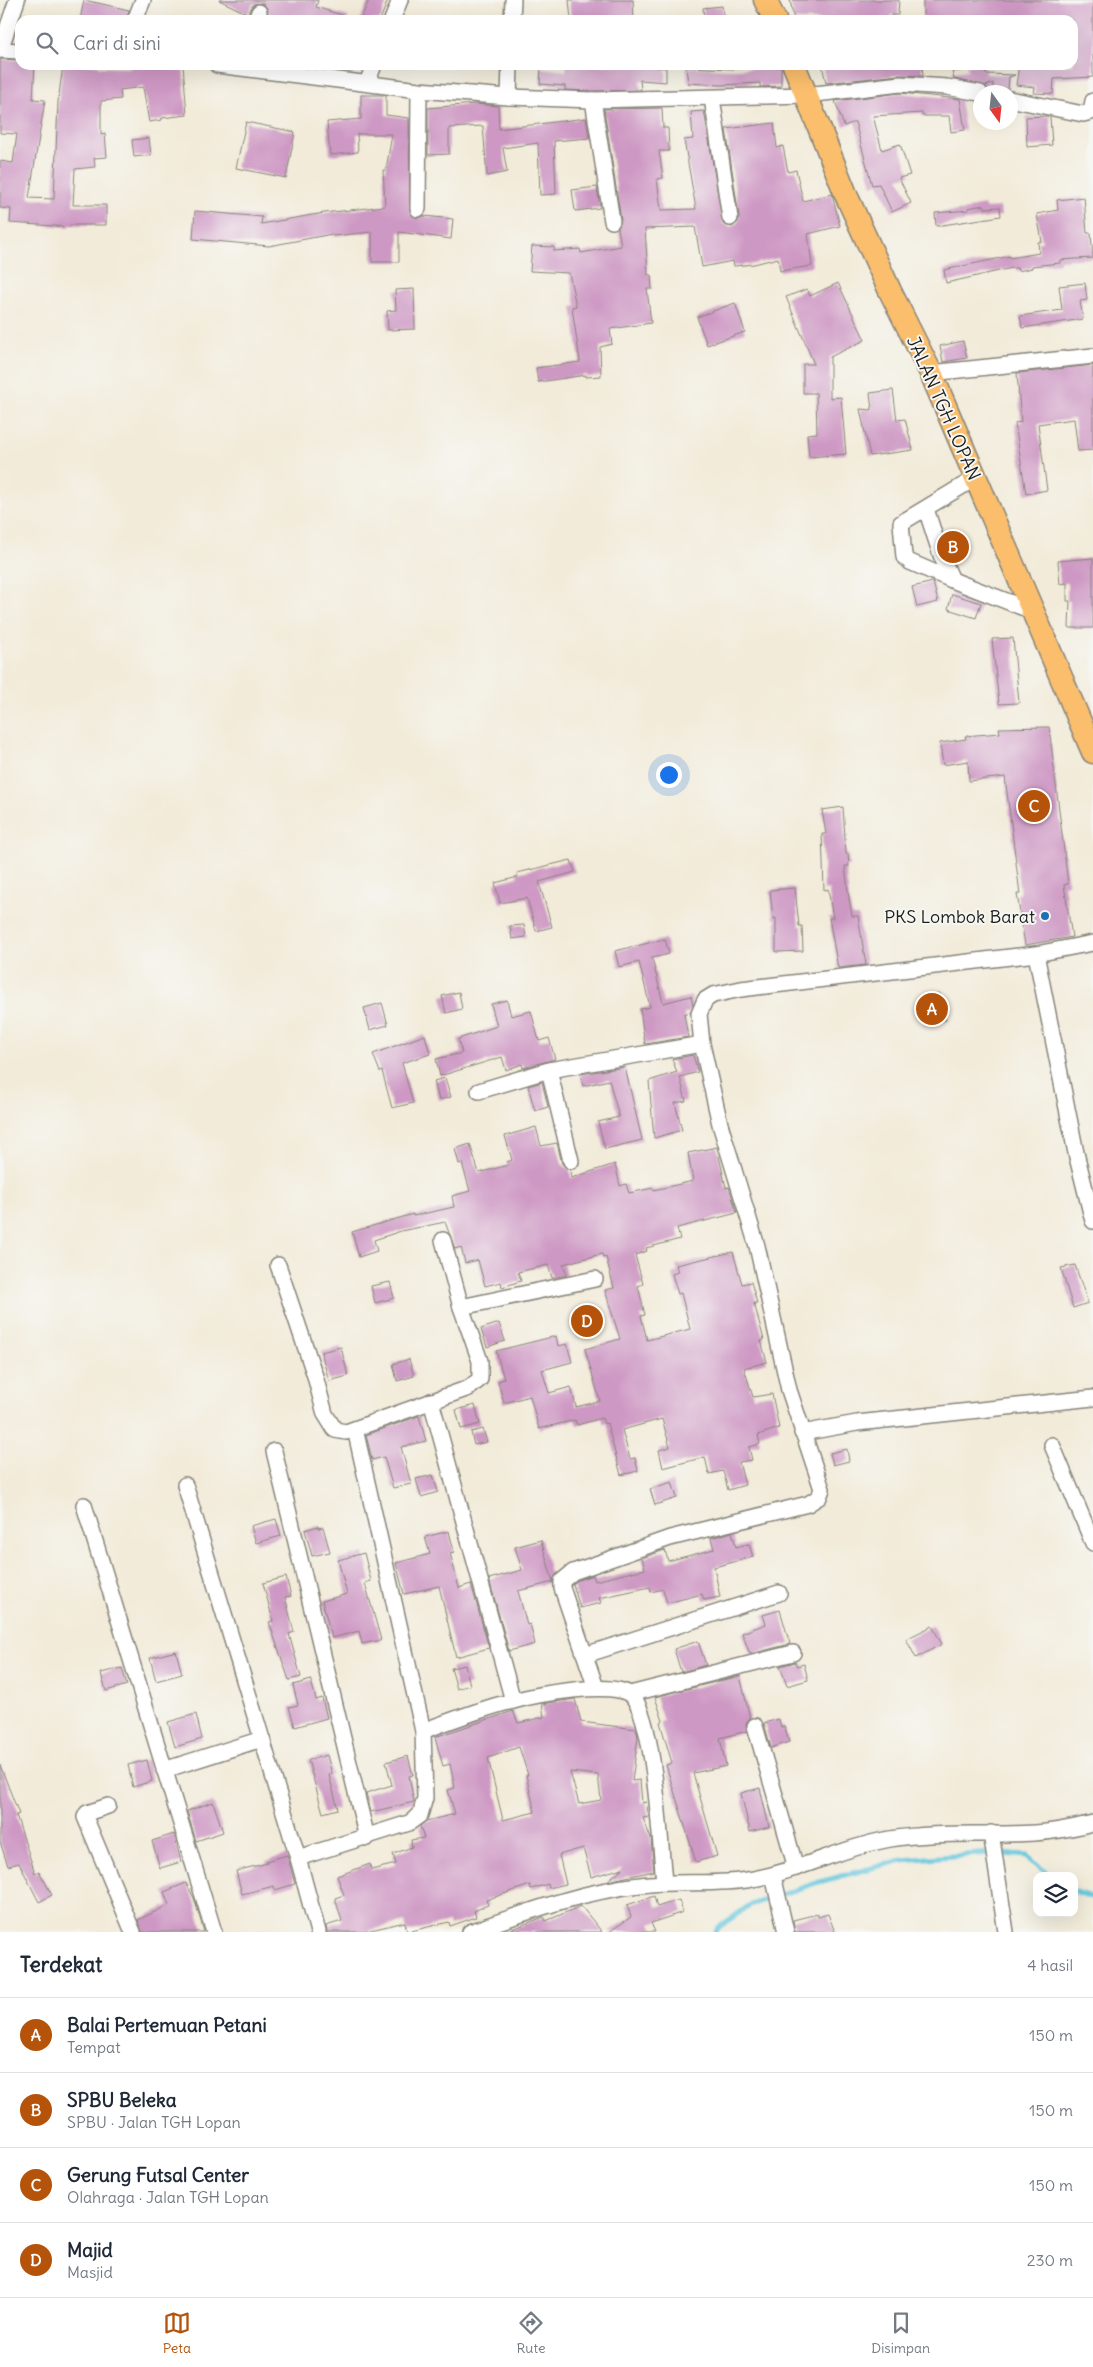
<!DOCTYPE html>
<html lang="id">
<head>
<meta charset="utf-8">
<style>
  :root { --surface:#fff; --page:#f6f6f7; --text:#1f2937; --muted:#747a83; --line:#e0e1e3; --accent:#b45309 }
  body { margin:0; font-family:Delius,sans-serif; background:var(--page); color:var(--text) }
  .controls { position:absolute; right:15px; bottom:15px; display:grid; overflow:hidden; border-radius:10px; box-shadow:0 5px 20px #0002 }
  .controls button { width:45px; height:45px; display:grid; place-items:center; padding:0; border:0; border-bottom:1px solid var(--line); background:var(--surface); color:var(--text); font:25px sans-serif }
  .compass { position:absolute; left:973px; top:85px; width:45px; height:45px; border-radius:50%; background:var(--surface); box-shadow:0 5px 20px #0002; rotate:165deg }
  .you { position:absolute; left:668px; top:774px; width:18px; height:18px; margin:-12px; border:4px solid #fff; border-radius:50%; background:#1a73e8; box-shadow:0 0 0 8px #1a73e833 }
  .badge { display:grid; place-items:center; width:32px; height:32px; border-radius:50%; background:var(--accent); color:#fff; font-size:16px; font-weight:700 }
  .pin { position:absolute; translate:-50% -50%; border:2px solid #fff; box-shadow:0 1px 5px #0006 }
  .list { margin:0; padding:0; list-style:none }
  h2 { display:flex; justify-content:space-between; align-items:center; height:65px; margin:0; padding:0 20px; font-size:21px }
  h2 small { font-size:16px; font-weight:400; color:var(--muted) }
  .list li { display:grid; grid-template-columns:32px 1fr auto; gap:15px; align-items:center; box-sizing:border-box; height:75px; padding:0 20px; border-top:1px solid var(--line) }
  .list b { display:block; font-size:19px; white-space:nowrap }
  .list p { margin:0; font-size:16px; white-space:nowrap; color:var(--muted) }
  .list em { font-size:16px; font-style:normal; color:var(--muted) }
  .icon { flex:none; width:28px; height:28px; fill:none; stroke:currentColor; stroke-width:2; stroke-linecap:round; stroke-linejoin:round }
  .map { position:relative; flex:none; width:1093px; height:1932px; overflow:hidden }
  .search { position:absolute; background:var(--surface); box-shadow:0 5px 20px #0002; left:15px; right:15px; top:15px; height:55px; display:flex; align-items:center; gap:12px; box-sizing:border-box; padding:0 18px; border-radius:15px; color:var(--muted); font-size:19px }
  .sheet { height:365px; background:var(--surface) }
  nav { display:flex; justify-content:space-around; align-items:center; box-sizing:border-box; height:70px; border-top:1px solid var(--line); background:var(--surface); font-size:14px; color:var(--muted) }
  nav a { display:grid; justify-items:center; gap:2px }
  nav .on { color:var(--accent) }
  .map>svg:first-child { display:block }
  .lines { fill:none; stroke-linecap:round; stroke-linejoin:round }
  .stream { stroke:#60c6dd; stroke-width:5 }
  .building { fill:#ce98c4; fill-rule:evenodd }
  .minor-casing { stroke:#87847a; stroke-width:18 }
  .highway-casing { stroke:#87847a; stroke-width:25 }
  .minor { stroke:#fff; stroke-width:15 }
  .highway { stroke:#fabe6d; stroke-width:22 }
  .poi-dot { fill:#1f6fb2; stroke:#f6f6f2; stroke-width:2 }
  .labels { text-anchor:middle; dominant-baseline:central; stroke-width:4; stroke-linejoin:round; paint-order:stroke }
  .street-label { font-size:18px; fill:#1c1c1c; stroke:#f6f6f2 }
  .poi-label { font-size:18px; fill:#1c1c1c; stroke:#f6f6f2; text-anchor:end }
</style>
</head>
<body>
<div class="map">
<svg width="1093" height="1932" viewBox="0 0 1093 1932">
  <rect width="100%" height="100%" fill="#f6f6f2"/>
  <filter id="ink" filterUnits="userSpaceOnUse"><feTurbulence type="fractalNoise" baseFrequency=".02" numOctaves="2"/><feDisplacementMap in="SourceGraphic" scale="10" xChannelSelector="R" yChannelSelector="G"/><feConvolveMatrix kernelMatrix="1 2 1 2 8 2 1 2 1" color-interpolation-filters="sRGB"/></filter>
  <filter id="wash" filterUnits="userSpaceOnUse"><feTurbulence type="fractalNoise" baseFrequency=".0096" numOctaves="4" result="noise"/><feDisplacementMap in="SourceGraphic" scale="20" xChannelSelector="R" yChannelSelector="G"/><feGaussianBlur stdDeviation="1.12" result="paint"/><feColorMatrix in="noise" values="0 0 0 0 0 0 0 0 0 0 0 0 0 0 0 0 0 1.4 0 .05"/><feComposite in="paint" operator="in"/></filter>
  <g filter="url(#wash)">
    <rect width="100%" height="100%" fill="#f2ebd9"/>
    <g class="lines">
      <g class="stream">
        <path d="M1074 1891 1093 1898"/>
        <path d="M715 1932 719 1927 750 1905 819 1882 902 1860 991 1853 1027 1856 1050 1876"/>
      </g>
    </g>
    <g id="blocks">
      <g class="building">
        <path d="M84 0 129 10 126 20H80Z"/>
        <path d="M219 0H318L316 7 348 17V20H266L268 10 263 3 253 4 248 14Z"/>
        <path d="M369 0H388L380 20H360Z"/>
        <path d="M569 0H633L634 20H571Z"/>
        <path d="M790 0H899L898 15H891V20H794Z"/>
        <path d="M923 0H1093V77L1054 79 1053 94 1034 93 1035 87 1016 85 1019 65H1073V20H923Z"/>
        <path d="M722 6 724 20H704L703 8Z"/>
        <path d="M0 59 20 60V65H35L33 99 45 100 29 198 54 199 58 102 63 65H99V67L130 68V65H153L154 67 183 65 187 115 162 118V120L149 122 143 87 120 90 121 99 101 101V135L105 134 107 157 94 158 95 167 75 169 73 205H106V225H70V227L10 223 11 209 0 208V161L13 163 17 134 0 133Z"/>
        <path d="M567 65H637L666 68V82L640 80 641 90 593 91 565 90V86L540 84 541 68 566 71Z"/>
        <path d="M822 65H922L923 76 899 75 826 83Z"/>
        <path d="M966 65H983L986 74 1015 75 1009 77 1008 90 1004 92H993V83L986 86 954 79 952 72 968 70Z"/>
        <path d="M686 67 734 69 781 67V86L760 87V83L721 85 688 83Z"/>
        <path d="M900 93 960 99 965 130 951 132 949 116H922V113L873 116 882 150 900 144 910 175 899 178 911 203 892 212 879 184 872 185 855 122 844 126 835 101Z"/>
        <path d="M361 95H386V115L409 118 410 213 417 218 424 216 453 219 451 239 399 232V262H372V232L333 236 332 234 269 246 193 239 195 211 262 217 261 224 324 213 385 206 383 170H386L392 134H357L358 152 330 155 327 122 361 119Z"/>
        <path d="M475 104 498 106 499 129 586 118 589 138 554 141 556 194 540 195 538 143 503 148 507 172 487 176 483 126 449 128V154L428 155V108Z"/>
        <path d="M662 108 663 128H668L669 151H659L663 178 657 179 661 210 696 209 684 140 693 139 691 112 704 111 723 224 732 227 738 222 739 217 726 129 774 123 777 148 783 146 788 172 796 170 803 201 832 194 840 226 808 234 812 266 780 271 778 258 754 264 734 266 733 261 702 267 695 227 645 229 648 275H651L652 289H647L651 323 610 329 612 344 600 347 601 376 586 377V375L538 382 536 368 580 362 572 307 576 306 569 273 530 271 532 246 554 247V251L580 249 581 253 621 246 618 228 621 220 604 109Z"/>
        <path d="M1046 116 1050 117 1052 145 1027 147 1026 117Z"/>
        <path d="M246 122 295 132 286 178 236 168Z"/>
        <path d="M149 138 151 155 134 157 132 140Z"/>
        <path d="M597 187 600 208 575 211 572 190Z"/>
        <path d="M1084 197 1087 233H1091L1093 258 1060 260V263L1032 266V268L1018 271 1017 268H1012L946 283 944 270 1010 256V258L1039 253 1038 242H1042L1037 214 1058 210 1057 200Z"/>
        <path d="M984 205 985 208 1000 207 1001 216 936 226 935 213 969 210 968 208Z"/>
        <path d="M838 283 865 340 830 357V398L841 397 846 454 809 457 807 434 817 433 816 393H803V364H814L786 297 807 289 810 296Z"/>
        <path d="M1085 283 1087 300 1080 301 1083 319 1022 328 1020 316 1062 310 1059 286Z"/>
        <path d="M414 289 415 329 388 330 387 311 396 310 395 290Z"/>
        <path d="M735 303 745 332 707 345 697 317Z"/>
        <path d="M963 341 967 358 943 362 940 346Z"/>
        <path d="M1093 365V450L1078 451 1074 419 1038 424 1047 490 1026 494 1015 423 1021 422 1017 373Z"/>
        <path d="M893 390 897 420 905 419 913 450 870 456 860 409 872 410 870 393Z"/>
        <path d="M1093 558V628H1069L1070 601H1067V583L1060 584 1058 561Z"/>
        <path d="M933 582 938 602 917 607 912 587Z"/>
        <path d="M952 594 981 603 976 618 948 609Z"/>
        <path d="M1013 638 1019 703 999 704 992 639Z"/>
        <path d="M1049 727 1068 884 1064 885 1072 937 1025 945 1017 894H1020L1005 777 969 781 968 761 943 765 940 743 966 739 965 736 1000 733 999 728Z"/>
        <path d="M843 807 846 854H848L849 866H845L849 899 852 916H858L866 965 838 968 829 918H833L828 889 824 890 822 834H826L822 810Z"/>
        <path d="M571 860 575 872 539 882 552 927 536 931 527 898 500 903 495 883 518 877 517 873Z"/>
        <path d="M795 888 799 926H802L803 951 776 952V918L773 919 770 890Z"/>
        <path d="M524 925 526 937 512 939 510 926Z"/>
        <path d="M665 939 669 954 652 958 663 1003 691 996 693 1005 690 1012 684 1014 688 1037 645 1044 640 1009 650 1007 639 962 619 967 615 951Z"/>
        <path d="M459 992 462 1009 446 1013 442 996Z"/>
        <path d="M939 993 946 1020 925 1025 918 999Z"/>
        <path d="M507 1000 511 1016 531 1011 539 1041 549 1038 555 1059 523 1068 522 1064 506 1070 502 1057 440 1076 436 1059 462 1053 458 1039 497 1026 491 1004Z"/>
        <path d="M382 1003 388 1025 370 1030 364 1008Z"/>
        <path d="M425 1035 430 1054 402 1063 413 1103 392 1108 382 1071 380 1072 373 1054Z"/>
        <path d="M693 1055 698 1072 680 1077 686 1101 675 1103 682 1130 654 1138 649 1081 677 1072 672 1059Z"/>
        <path d="M625 1067 642 1140 605 1149 598 1122 619 1117 609 1080 583 1086 580 1074Z"/>
        <path d="M445 1078 451 1097 439 1100 434 1081Z"/>
        <path d="M542 1082 548 1107 535 1111 528 1086Z"/>
        <path d="M536 1127 541 1146 557 1143 562 1164 570 1170 571 1178 615 1164 620 1186 626 1184 629 1193 653 1188V1190L663 1188 693 1181 688 1153 717 1147 726 1188 729 1187 737 1213 677 1228 680 1239 646 1248 647 1251 635 1255 643 1284 638 1286 645 1315 641 1316 647 1340 690 1329 681 1293 678 1294 672 1274 678 1272 676 1265 733 1252 742 1284 751 1282 757 1303H754L764 1340 761 1341 767 1362 744 1368 753 1397 772 1394 779 1428 758 1435 760 1444 749 1447 752 1460 739 1462 745 1485 728 1490 723 1471 709 1474 705 1457 663 1468 659 1450 670 1447 662 1419 622 1430 630 1459 635 1458 638 1471 621 1475 607 1423 604 1424 602 1418 577 1425 575 1420 539 1429 530 1396 504 1403 498 1381 504 1379 496 1351 556 1336 558 1346 567 1344 572 1362 542 1370 549 1393 571 1387 576 1407 600 1401 585 1349 620 1339 605 1290 614 1288 606 1257 603 1258 602 1254 563 1264 567 1275 552 1278 548 1265 518 1272 521 1281 502 1287 501 1282 485 1286 478 1260 465 1263 461 1247 455 1249 445 1222 401 1231 374 1240 377 1251 359 1257 352 1232 413 1214V1216L454 1207 452 1196 470 1191 462 1163 459 1164 455 1149 470 1144 479 1173 508 1165 507 1162 512 1160 505 1136Z"/>
        <path d="M1075 1265 1088 1303 1073 1308 1061 1268Z"/>
        <path d="M390 1282 394 1298 375 1303 371 1286Z"/>
        <path d="M499 1323 505 1341 487 1347 481 1329Z"/>
        <path d="M341 1347 348 1376 329 1381 321 1352Z"/>
        <path d="M409 1359 414 1376 397 1381 393 1364Z"/>
        <path d="M475 1405 480 1424 461 1429 456 1410Z"/>
        <path d="M419 1416 426 1441 401 1447 411 1484 393 1488 384 1457 372 1460 366 1435Z"/>
        <path d="M483 1429 487 1442 474 1445 471 1432Z"/>
        <path d="M847 1449 849 1461 833 1465 830 1453Z"/>
        <path d="M433 1475 438 1492 421 1497 416 1479Z"/>
        <path d="M672 1482 677 1498 655 1505 650 1489Z"/>
        <path d="M276 1519 281 1536 256 1543 251 1526Z"/>
        <path d="M318 1526V1528L323 1527 330 1552 312 1556 305 1530Z"/>
        <path d="M449 1531 454 1552 450 1553 459 1588 471 1584 489 1648 456 1657 439 1586 404 1594 396 1563 430 1554 425 1537Z"/>
        <path d="M732 1532 736 1547 749 1544 753 1557 714 1567 720 1597 704 1600 702 1594 667 1603 663 1589 651 1592 650 1587 599 1598 601 1603 580 1608 573 1584 578 1580 593 1575 595 1581 645 1569 642 1558 665 1550 668 1561 714 1549 711 1538Z"/>
        <path d="M541 1540 553 1582 518 1591 527 1625 530 1624 535 1644 509 1651 489 1579 522 1570 515 1547Z"/>
        <path d="M364 1553 371 1581 365 1583 381 1640 362 1644 359 1631 332 1638 322 1601 347 1594 338 1560Z"/>
        <path d="M286 1577 291 1596 285 1597 294 1632 289 1634 301 1677 289 1680 269 1622 273 1621 263 1583Z"/>
        <path d="M780 1610 790 1644 750 1654 742 1633 766 1624 763 1615Z"/>
        <path d="M932 1626 942 1644 916 1658 906 1639Z"/>
        <path d="M698 1641 706 1665 681 1672 674 1649Z"/>
        <path d="M176 1651 182 1674 156 1681 150 1658Z"/>
        <path d="M795 1662 797 1666 804 1664 808 1680 787 1686 780 1666Z"/>
        <path d="M465 1665 470 1685 457 1689 451 1668Z"/>
        <path d="M122 1668 127 1685 106 1691 101 1673Z"/>
        <path d="M740 1676 750 1718 746 1723 747 1731 720 1738 726 1766 693 1773 717 1856 696 1862 666 1765 672 1763 660 1722 663 1721 655 1697Z"/>
        <path d="M311 1680 316 1700 322 1698 327 1718 295 1727 289 1707 298 1705 293 1685Z"/>
        <path d="M575 1699 581 1722 636 1729 638 1737 632 1781 640 1780 642 1803 646 1802 649 1817 643 1818 651 1839 654 1871 607 1881 623 1868 591 1877 583 1848 559 1855 566 1884 549 1888 548 1884 531 1889 530 1885 486 1900 488 1905 474 1911 476 1917 450 1926 449 1922 407 1932 405 1922 362 1932H327L326 1926 342 1921 335 1898 344 1895 337 1876 370 1864 371 1870 396 1864 393 1854 412 1847 411 1840 424 1838 420 1826 426 1821 455 1814 448 1790 455 1788 450 1764 443 1766 435 1737 513 1711 518 1723 544 1717 542 1704ZM519 1747 528 1775H526L535 1812 503 1820 488 1758ZM570 1772 598 1775 601 1800 579 1804Z"/>
        <path d="M196 1714 202 1739 175 1747 168 1722Z"/>
        <path d="M779 1719 781 1727 784 1726 789 1742 771 1748 764 1723Z"/>
        <path d="M327 1755 332 1774 329 1775 338 1809 323 1813 308 1760Z"/>
        <path d="M408 1756 413 1775 409 1776 414 1802 371 1812 366 1793 392 1785 386 1762Z"/>
        <path d="M147 1760 152 1781 133 1787 128 1765Z"/>
        <path d="M0 1765 19 1814 16 1815 35 1873 39 1871 52 1895 39 1902 19 1863 8 1866 0 1842Z"/>
        <path d="M760 1788 769 1827 750 1832 741 1793Z"/>
        <path d="M213 1802 223 1832 196 1841 187 1811Z"/>
        <path d="M174 1834 181 1862 160 1868 152 1841Z"/>
        <path d="M287 1855 295 1884 275 1890 274 1886 242 1894 236 1871 267 1863 266 1861Z"/>
        <path d="M186 1883 194 1898 204 1932H142L138 1920 169 1905 164 1892Z"/>
        <path d="M654 1896 657 1907 679 1900 683 1912 651 1923 655 1932H609L631 1917 627 1905Z"/>
        <path d="M581 1906 602 1932H504L544 1917 546 1921Z"/>
        <path d="M817 1914 818 1917 828 1914 835 1932H795L793 1920Z"/>
      </g>
    </g>
  </g>
  <g filter="url(#ink)">
    <use href="#blocks" fill-opacity="0" stroke="#87847a" stroke-width="1"/>
    <g class="lines">
      <g class="minor-casing">
        <g id="minor">
          <path d="M135 20 143 0"/>
          <path d="M256 20 259 12"/>
          <path d="M392 20 400 0"/>
          <path d="M512 20 513 0"/>
          <path d="M0 50 17 0"/>
          <path d="M0 50 20 51"/>
          <path d="M217 65 419 90 509 97 593 100 807 95 900 84 947 87 980 93"/>
          <path d="M367 83 374 65"/>
          <path d="M509 97 510 65"/>
          <path d="M712 98 730 218"/>
          <path d="M1010 99 1083 114 1091 112 1093 101"/>
          <path d="M593 100 612 221"/>
          <path d="M418 209 419 90"/>
          <path d="M931 373 1093 356"/>
          <path d="M974 479 901 523 904 557 910 562 952 580 1032 611"/>
          <path d="M926 509 941 555 952 580"/>
          <path d="M1036 954 1076 1153 1093 1221"/>
          <path d="M549 1070 571 1161"/>
          <path d="M479 1091 549 1070 702 1044"/>
          <path d="M278 1265 315 1376 325 1414 335 1430 346 1432 469 1388 480 1379V1361L461 1307 443 1240"/>
          <path d="M461 1307 595 1279"/>
          <path d="M431 1401 513 1701"/>
          <path d="M802 1433 857 1423 1093 1398"/>
          <path d="M1052 1445 1093 1543"/>
          <path d="M274 1451 367 1838"/>
          <path d="M185 1485 298 1858 318 1932"/>
          <path d="M84 1505 214 1932"/>
          <path d="M585 1655 779 1593"/>
          <path d="M596 1688 562 1588V1581L573 1572 670 1538 808 1504 819 1497 822 1489 789 1390 757 1246 720 1124 702 1044 699 1014 705 1000 713 995 741 989 1036 954 1093 943"/>
          <path d="M630 1694 793 1653"/>
          <path d="M755 1726 796 1868"/>
          <path d="M423 1731C452 1720 483 1708 513 1701 535 1695 616 1679 632 1696 655 1720 660 1844 664 1882"/>
          <path d="M164 1770 262 1739"/>
          <path d="M108 1806 87 1813 85 1817 133 1932"/>
          <path d="M991 1833 1006 1932"/>
          <path d="M298 1858 409 1823 420 1815 425 1798 423 1731 355 1429"/>
          <path d="M771 1876 775 1884 786 1932"/>
          <path d="M470 1932C524 1913 582 1891 640 1885 678 1880 716 1886 753 1879 800 1871 843 1847 890 1839 938 1831 985 1836 1034 1833 1054 1832 1073 1828 1093 1823"/>
        </g>
      </g>
      <g class="highway-casing">
        <g id="highway">
          <path d="M765 0 775 20"/>
          <path d="M794 65 847 197 890 291 931 373 1093 752"/>
        </g>
      </g>
      <use href="#minor" class="minor"/>
      <use href="#highway" class="highway"/>
    </g>
  </g>
  <circle class="poi-dot" cx="1045" cy="916" r="5"/>
  <g class="labels">
    <g class="street-label">
      <text transform="translate(944 408) rotate(66)">JALAN TGH LOPAN</text>
    </g>
    <g class="poi-label">
      <text x="1035" y="916">PKS Lombok Barat</text>
    </g>
  </g>
</svg>
<div class="controls">
<button><svg class="icon" aria-label="layers" viewBox="0 0 24 24"><path d="M12 4l9 5-9 5-9-5zM3 14l9 5 9-5"/></svg></button>
</div>
<svg class="compass" viewBox="-18 -18 36 36"><path d="M0-13l5 13h-10z" fill="#e53935"/><path d="M0 13l5-13h-10z" fill="#747a83"/></svg>
<div class="you"></div>
<div class="pin badge" style="left:932px;top:1009px">A</div>
<div class="pin badge" style="left:953px;top:547px">B</div>
<div class="pin badge" style="left:1034px;top:806px">C</div>
<div class="pin badge" style="left:587px;top:1321px">D</div>
<div class="search"><svg class="icon" aria-label="search" viewBox="0 0 24 24"><circle cx="10" cy="10" r="6"/><path d="M15 15l6 6"/></svg>Cari di sini</div>
</div>
<section class="sheet">
<h2>Terdekat<small>4 hasil</small></h2>
<ul class="list">
<li><span class="badge">A</span><div><b>Balai Pertemuan Petani</b><p>Tempat</p></div><em>150 m</em></li>
<li><span class="badge">B</span><div><b>SPBU Beleka</b><p>SPBU · Jalan TGH Lopan</p></div><em>150 m</em></li>
<li><span class="badge">C</span><div><b>Gerung Futsal Center</b><p>Olahraga · Jalan TGH Lopan</p></div><em>150 m</em></li>
<li><span class="badge">D</span><div><b>Majid</b><p>Masjid</p></div><em>230 m</em></li>
</ul>
</section>
<nav>
<a class="on"><svg class="icon" aria-label="map" viewBox="0 0 24 24"><path d="M3 6l6-2 6 2 6-2v14l-6 2-6-2-6 2zM9 4v14M15 6v14"/></svg>Peta</a>
<a><svg class="icon" aria-label="directions" viewBox="0 0 24 24"><path d="M12 3l9 9-9 9-9-9zM9 14v-3h6M13 9l2 2-2 2"/></svg>Rute</a>
<a><svg class="icon" aria-label="saved" viewBox="0 0 24 24"><path d="M7 4h10v16l-5-4-5 4z"/></svg>Disimpan</a>
</nav>
</body>
</html>
